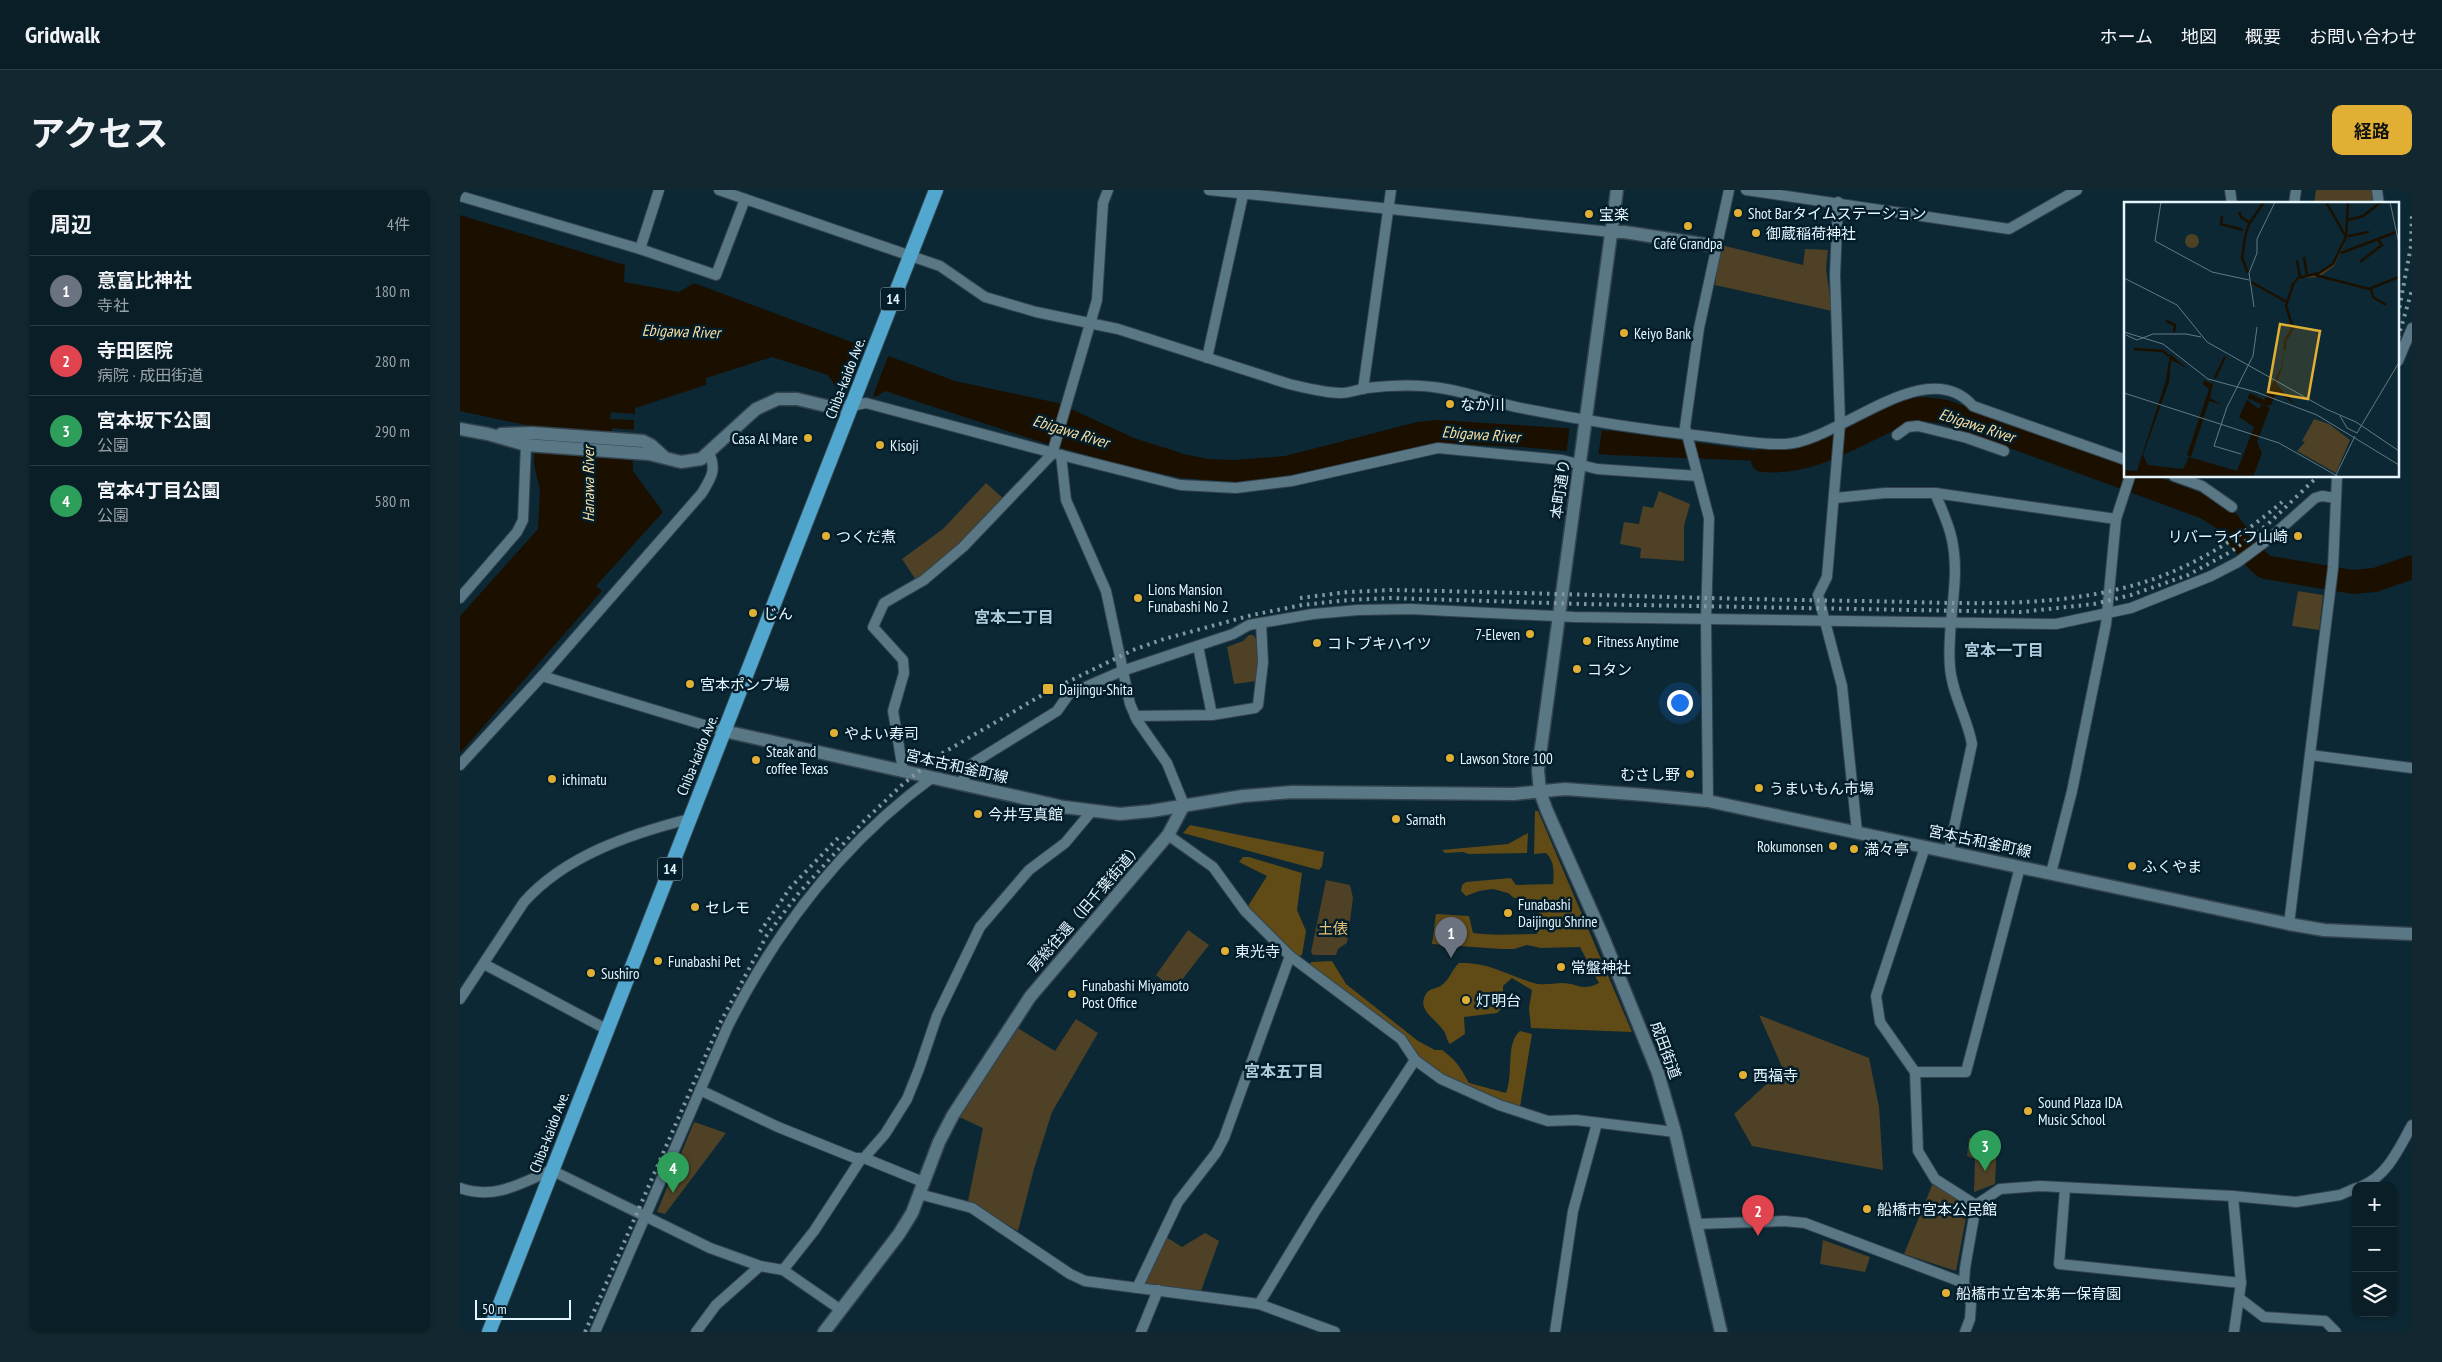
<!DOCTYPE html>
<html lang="ja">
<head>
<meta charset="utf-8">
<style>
  :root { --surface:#091e27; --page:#12272f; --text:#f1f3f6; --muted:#99a2a7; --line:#293c44; --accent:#e1af34 }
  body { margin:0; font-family:"PT Sans Narrow","Noto Sans JP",sans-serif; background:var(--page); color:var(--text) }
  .controls { position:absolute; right:15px; bottom:15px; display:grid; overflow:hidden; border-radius:10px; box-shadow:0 1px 4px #0004 }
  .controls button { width:45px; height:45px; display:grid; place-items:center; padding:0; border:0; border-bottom:1px solid var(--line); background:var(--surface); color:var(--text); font:25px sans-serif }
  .scale { position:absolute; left:15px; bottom:12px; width:96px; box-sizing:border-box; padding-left:5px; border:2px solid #e6f6fe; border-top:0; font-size:14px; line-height:18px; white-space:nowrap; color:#e6f6fe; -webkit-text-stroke:4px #031e2a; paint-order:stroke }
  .you { position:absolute; left:1219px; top:512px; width:18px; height:18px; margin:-12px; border:4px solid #fff; border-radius:50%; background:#1a73e8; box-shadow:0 0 0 8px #1a73e833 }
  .badge { display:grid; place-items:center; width:32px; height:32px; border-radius:50%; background:var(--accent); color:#fff; font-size:16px; font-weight:700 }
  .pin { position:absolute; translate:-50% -41px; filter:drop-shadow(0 1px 2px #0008) }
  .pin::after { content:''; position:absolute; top:26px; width:18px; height:15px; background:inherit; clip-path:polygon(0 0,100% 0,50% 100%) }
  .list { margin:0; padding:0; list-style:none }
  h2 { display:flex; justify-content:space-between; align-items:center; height:65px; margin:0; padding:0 20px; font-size:21px }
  h2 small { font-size:16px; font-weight:400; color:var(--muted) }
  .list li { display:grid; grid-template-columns:32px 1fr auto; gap:15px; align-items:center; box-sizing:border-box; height:70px; padding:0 20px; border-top:1px solid var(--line) }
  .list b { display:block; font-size:19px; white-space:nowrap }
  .list p { margin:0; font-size:16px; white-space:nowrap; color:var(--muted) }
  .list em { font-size:16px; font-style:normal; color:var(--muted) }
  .icon { flex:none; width:28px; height:28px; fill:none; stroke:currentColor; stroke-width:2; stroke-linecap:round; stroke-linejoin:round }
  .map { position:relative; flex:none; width:1952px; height:1142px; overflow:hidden; border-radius:10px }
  header { display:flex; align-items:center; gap:30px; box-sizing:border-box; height:70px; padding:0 25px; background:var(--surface); border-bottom:1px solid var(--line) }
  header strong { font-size:24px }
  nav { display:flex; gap:28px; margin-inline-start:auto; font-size:18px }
  .intro { display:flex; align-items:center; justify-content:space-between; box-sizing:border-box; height:120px; padding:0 30px }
  h1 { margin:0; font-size:35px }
  .button { padding:12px 22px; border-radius:10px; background:var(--accent); color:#111; font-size:18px; font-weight:700 }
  main { display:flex; gap:30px; padding:0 30px }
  aside { flex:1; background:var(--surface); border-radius:10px; box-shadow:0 1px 4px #0004 }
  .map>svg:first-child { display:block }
  .green { fill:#4e4126 }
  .forest { fill:#604a16 }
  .water { fill:#1b1000 }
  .pier { fill:#0c2834 }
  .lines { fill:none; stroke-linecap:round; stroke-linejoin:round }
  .river { stroke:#1b1000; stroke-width:24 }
  .minor-casing { stroke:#33434e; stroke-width:12 }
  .tertiary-casing { stroke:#33434e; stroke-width:15 }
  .trunk-casing { stroke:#33434e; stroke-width:16 }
  .minor { stroke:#597785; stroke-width:10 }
  .tertiary { stroke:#597785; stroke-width:12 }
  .trunk { stroke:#52a7ce; stroke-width:14 }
  .rail { stroke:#8298a2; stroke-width:4; stroke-dasharray:2.5 5; stroke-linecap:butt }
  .poi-dot { fill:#e1af34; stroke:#031e2a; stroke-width:2 }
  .labels { text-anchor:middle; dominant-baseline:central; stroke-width:5; stroke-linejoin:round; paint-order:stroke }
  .shield { fill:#031e2a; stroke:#a2b5be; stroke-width:1 }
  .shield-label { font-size:14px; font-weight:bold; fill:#e6f6fe }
  .poi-label { font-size:15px; fill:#e6f6fe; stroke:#031e2a; text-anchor:start }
  .street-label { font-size:15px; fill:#e6f6fe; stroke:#031e2a }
  .park-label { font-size:15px; fill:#e4c174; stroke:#031e2a }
  .water-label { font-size:16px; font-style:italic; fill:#fadea2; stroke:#031e2a }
  .neighbourhood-label { font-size:16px; font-weight:bold; fill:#abcadb; stroke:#031e2a }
  .inset-river { fill:none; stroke:#1b1000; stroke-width:2.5 }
  .inset-road { fill:none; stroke:#637a85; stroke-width:1 }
  .view { fill:#e1af34; fill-opacity:0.15; stroke:#e1af34; stroke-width:2.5 }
  .inset-edge { fill:none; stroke:#e6f6fe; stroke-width:2.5 }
</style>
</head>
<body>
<header>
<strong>Gridwalk</strong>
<nav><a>ホーム</a><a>地図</a><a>概要</a><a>お問い合わせ</a></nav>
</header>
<div class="intro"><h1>アクセス</h1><a class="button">経路</a></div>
<main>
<aside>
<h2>周辺<small>4件</small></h2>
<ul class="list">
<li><span class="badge" style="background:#6b7280">1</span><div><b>意富比神社</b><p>寺社</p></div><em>180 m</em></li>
<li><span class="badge" style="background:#e0444e">2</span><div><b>寺田医院</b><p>病院 · 成田街道</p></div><em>280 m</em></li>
<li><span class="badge" style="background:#2e9e5b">3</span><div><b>宮本坂下公園</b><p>公園</p></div><em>290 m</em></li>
<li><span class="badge" style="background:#2e9e5b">4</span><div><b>宮本4丁目公園</b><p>公園</p></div><em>580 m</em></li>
</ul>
</aside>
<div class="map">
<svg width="1952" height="1142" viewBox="0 0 1952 1142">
  <rect width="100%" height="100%" fill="#0c2834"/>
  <g class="green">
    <path d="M1856 0H1913L1915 14H1854Z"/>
    <path d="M1261 55 1343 75 1345 59 1368 60 1366 79 1372 121 1255 95Z"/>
    <path d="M526 293 544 309 499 354 456 390 442 369 483 339Z"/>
    <path d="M1199 301 1230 314 1224 336V371L1180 368 1181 358 1160 354 1164 332 1179 334 1183 316 1193 318Z"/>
    <path d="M1838 401 1863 405 1859 440 1832 436Z"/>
    <path d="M789 445H793L797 450V491L774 494 767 457 783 451Z"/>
    <path d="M866 690 890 695 893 708 887 753 878 759 876 765H853L851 762Z"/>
    <path d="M728 740 749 755 714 800 696 785Z"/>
    <path d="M1299 825 1409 868 1419 917 1423 980 1292 956 1274 924 1323 879Z"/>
    <path d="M616 829 638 843 592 922 574 979 558 1041 508 1011 523 938 497 926 556 837 595 861Z"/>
    <path d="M234 932 266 943 205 1024 197 1022Z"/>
    <path d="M1509 948 1537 949 1535 994 1514 1002 1515 969 1507 966Z"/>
    <path d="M1473 993 1503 1011 1508 1017 1496 1081 1444 1064Z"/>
    <path d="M745 1043 759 1051 741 1101 683 1095 706 1047 722 1057Z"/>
    <path d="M1363 1050 1410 1067 1405 1082 1360 1074Z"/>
  </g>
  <g class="forest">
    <path d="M1075 621H1078L1172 842 1071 838 1069 818 1072 800 1052 788 1043 796V817L1037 823 1004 827 1005 844 990 854C986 850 987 844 983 840 976 829 956 820 966 804 969 798 977 799 982 795 990 789 992 779 999 773 1030 772 1046 785 1074 793 1083 796 1093 793 1102 793 1118 793 1121 802 1139 793L1120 757 1081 758 1067 755 1054 759H1041L972 754 976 724 1009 726 1013 743C1035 746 1055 744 1077 744L1080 710 1054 708 1048 703 1033 699 1019 701 1006 706 1001 701 1002 695 1006 692 1051 688 1056 695 1093 694C1094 683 1095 672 1086 663L1074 664Z"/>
    <path d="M730 635 864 662 862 676 859 680 723 643Z"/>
    <path d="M1068 643 1067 663 1009 664 1003 662 985 663 982 660 1048 654Z"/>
    <path d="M783 667H789L842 683 837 720 846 741 842 765 838 766 832 762 788 716 807 686 779 672Z"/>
    <path d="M872 771 886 794 958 851 975 860H982C997 871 1000 877 1009 893L1046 903C1054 883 1045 854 1060 841L1072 844 1060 917 983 887 850 775 851 772Z"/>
  </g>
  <path class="water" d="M0 25 165 75 164 92 219 102 234 93 495 191 598 213 674 248 724 264 748 269 773 270 825 266 957 232 977 230 1154 241 1342 267 1325 272 1150 265 1061 257 977 253 803 291 776 292 722 288 669 277 587 254 425 201 416 207 376 197 368 185 312 167 246 188V195L175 218V224L151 222 150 229 174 230V240L152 238V245L172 257 173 281 203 322 136 396 142 401 0 563V426L78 339 80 300 74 274 75 237 0 221Z"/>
  <g class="pier">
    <path d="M399 153 429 164 412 208 380 200Z"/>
    <path d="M1110 236 1142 239 1138 267 1106 265Z"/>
  </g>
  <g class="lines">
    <path class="river" d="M1303 270C1357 275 1403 238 1452 220L1464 219 1486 222 1745 317 1766 330 1797 370 1805 377 1893 392 1915 390 1952 377"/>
    <g class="minor-casing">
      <g id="minor">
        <path d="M259 0 480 76 525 107 576 122 658 139 829 194C846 198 864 203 881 203 890 203 899 199 907 198 933 195 961 194 986 199 1010 203 1033 212 1056 217 1120 230 1185 240 1250 247 1275 250 1301 255 1325 254 1378 252 1466 162 1513 216L1666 270"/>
        <path d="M749 0 1151 42"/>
        <path d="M1286 0 1549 39 1617 0"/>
        <path d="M1770 0 1772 14"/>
        <path d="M1917 0 1919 14"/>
        <path d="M0 6 180 59 256 85 285 9"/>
        <path d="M1378 12 1375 85 1380 233 1367 387 1358 405 1382 496 1397 642"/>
        <path d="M1834 14 1836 0"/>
        <path d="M180 59 199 0"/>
        <path d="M747 168 783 5"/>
        <path d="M1938 171 1952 138"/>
        <path d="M903 199 931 0"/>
        <path d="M392 216 406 213 601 265 606 310 646 401 670 514 677 530 707 573 724 615"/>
        <path d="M1437 245 1448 237 1458 236 1507 248 1544 261"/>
        <path d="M601 265 720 295 776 298 832 291 978 258 1102 270 1137 279 1238 286"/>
        <path d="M1714 286 1742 296 1772 317"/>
        <path d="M1475 303C1481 318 1489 334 1492 350 1501 392 1486 434 1490 477 1492 504 1507 527 1512 554L1489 661"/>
        <path d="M1375 308 1425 303H1475L1656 329"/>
        <path d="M0 408 57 342 63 330 66 255"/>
        <path d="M738 456 752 525"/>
        <path d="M82 486 264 541"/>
        <path d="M675 526 752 525 795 518 798 515 803 472 801 433"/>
        <path d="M1850 565 1952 578"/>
        <path d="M0 575 82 486 242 303C251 288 257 280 249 263"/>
        <path d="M443 580 433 521 444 483 443 470 413 437 424 413 464 390 503 357 592 264 637 110 643 13 648 0"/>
        <path d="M501 593 513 573 597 521 609 504 662 481 773 444 789 435 853 424 898 420 950 419 1114 427 1596 434 1671 418 1751 386 1778 372 1809 349 1855 308 1862 306 1876 308"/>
        <path d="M1248 611 1246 430 1249 328 1225 237 1239 138 1269 0"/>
        <path d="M708 645 753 677 785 721 830 766 941 849 955 870 981 889 1039 915 1088 931 1116 930 1215 942"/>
        <path d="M1465 657 1416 806 1420 832 1455 882 1458 961 1475 989 1516 1015"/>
        <path d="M1591 683 1612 601 1646 434 1656 329 1670 286"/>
        <path d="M1829 734 1873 378 1877 286"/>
        <path d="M24 774 146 839"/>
        <path d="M0 809 64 712C105 666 170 644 229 629"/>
        <path d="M1455 882H1506L1560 677"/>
        <path d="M240 900 318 937 395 968H404L425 944 447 909 459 879 477 826 520 737 569 680 605 653 631 622"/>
        <path d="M404 968 463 992"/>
        <path d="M1902 996C1928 985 1939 958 1952 935"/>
        <path d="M0 998C33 1010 61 994 91 980L250 1058 300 1076 323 1080 381 1120"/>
        <path d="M1605 998 1599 1074 1781 1093"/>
        <path d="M459 1004 512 1018 610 1084 625 1091 799 1114 875 1142"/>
        <path d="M1773 1006 1781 1093 1774 1142"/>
        <path d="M1236 1034 1324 1031 1345 1033 1504 1093"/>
        <path d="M323 1080 354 1041 401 969"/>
        <path d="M677 1098 718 1012 756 963 764 948 830 766"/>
        <path d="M1779 1108 1804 1127 1865 1131 1876 1142"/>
        <path d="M799 1114 856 1020 955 870"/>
        <path d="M135 1142 268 836C317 739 385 651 473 587"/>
        <path d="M236 1142 256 1115 300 1076"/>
        <path d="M681 1142 698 1100"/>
        <path d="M1095 1142 1113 1021 1137 933"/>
        <path d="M1505 1142 1510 1129 1511 1114 1504 1093 1505 1078 1516 1015 1540 999 1580 996 1773 1006 1836 1012 1880 1005 1896 998"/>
      </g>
    </g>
    <g class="tertiary-casing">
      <g id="tertiary">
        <path d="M1157 0 1078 580 1080 602 1087 621 1143 747 1198 883 1215 942 1261 1142"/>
        <path d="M1151 42H1164L1256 56"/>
        <path d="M0 239 28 244 66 255 189 264 221 272 241 269 296 219 318 209H337L375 218 392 216"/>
        <path d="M41 244 72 243 183 251 191 255 203 266"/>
        <path d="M264 541 604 617 660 624 691 621 783 606 833 602 1054 604 1105 599 1186 605 1248 611 1829 734 1864 740 1952 744"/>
        <path d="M364 1142 439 1044 452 1023 479 952 493 925 570 807 708 645 724 615"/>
      </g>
    </g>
    <g class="trunk-casing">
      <path id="trunk" d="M29 1142 476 0"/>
    </g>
    <use href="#minor" class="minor"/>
    <use href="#tertiary" class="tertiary"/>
    <use href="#trunk" class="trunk"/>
    <g class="rail">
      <path d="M1938 125 1951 56 1952 22"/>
      <path d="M1938 148 1952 100"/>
      <path d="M840 408 888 402 932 400C1088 403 1245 409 1401 411 1489 412 1580 420 1667 397 1724 383 1778 350 1822 312"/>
      <path d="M300 742 330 698 380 646"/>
      <path d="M125 1142 259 835 307 745 338 704 404 631 443 594 481 564 589 501 673 460 704 449 792 425 842 415 888 410 931 408 1123 414 1561 422 1634 414 1671 405 1728 385 1772 361 1807 335 1858 286"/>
    </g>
  </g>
  <g class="poi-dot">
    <circle cx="1278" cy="23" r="5"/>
    <circle cx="1129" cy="24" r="5"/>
    <circle cx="1228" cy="36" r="5"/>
    <circle cx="1296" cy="43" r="5"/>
    <circle cx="1164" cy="143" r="5"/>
    <circle cx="990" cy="214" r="5"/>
    <circle cx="348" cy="248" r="5"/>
    <circle cx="420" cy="255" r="5"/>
    <circle cx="366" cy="346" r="5"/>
    <circle cx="1838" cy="346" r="5"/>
    <circle cx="678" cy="408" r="5"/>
    <circle cx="293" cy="423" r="5"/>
    <circle cx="1070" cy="444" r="5"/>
    <circle cx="1127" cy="451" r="5"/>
    <circle cx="857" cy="453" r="5"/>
    <circle cx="1117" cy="479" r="5"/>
    <circle cx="230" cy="494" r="5"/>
    <rect x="582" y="493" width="12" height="12" rx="2.5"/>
    <circle cx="374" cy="543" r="5"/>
    <circle cx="990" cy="568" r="5"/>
    <circle cx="296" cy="570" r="5"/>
    <circle cx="1230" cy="584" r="5"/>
    <circle cx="92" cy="589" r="5"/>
    <circle cx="1299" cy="598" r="5"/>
    <circle cx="518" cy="624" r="5"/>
    <circle cx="936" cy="629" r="5"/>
    <circle cx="1373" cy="656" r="5"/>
    <circle cx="1394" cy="659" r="5"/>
    <circle cx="1672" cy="676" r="5"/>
    <circle cx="235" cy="717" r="5"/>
    <circle cx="1048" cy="723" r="5"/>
    <circle cx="765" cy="761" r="5"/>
    <circle cx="198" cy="771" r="5"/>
    <circle cx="1101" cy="777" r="5"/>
    <circle cx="131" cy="783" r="5"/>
    <circle cx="612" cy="804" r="5"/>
    <circle cx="1006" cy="810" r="5"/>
    <circle cx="1283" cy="885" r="5"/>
    <circle cx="1568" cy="921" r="5"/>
    <circle cx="1407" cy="1019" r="5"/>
    <circle cx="1486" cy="1103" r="5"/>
  </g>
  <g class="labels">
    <g class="shield">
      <rect x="420.5" y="97.5" width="25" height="23" rx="4"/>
      <rect x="197.5" y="667.5" width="25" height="23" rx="4"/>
    </g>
    <g class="shield-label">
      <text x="433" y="109">14</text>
      <text x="210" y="679">14</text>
    </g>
    <g class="poi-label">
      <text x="1288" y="23">Shot Barタイムステーション</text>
      <text x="1139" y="24">宝楽</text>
      <text x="1306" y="43">御蔵稲荷神社</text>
      <text x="1228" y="53" text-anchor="middle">Café Grandpa</text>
      <text x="1174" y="143">Keiyo Bank</text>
      <text x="1000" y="214">なか川</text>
      <text x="338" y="248" text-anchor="end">Casa Al Mare</text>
      <text x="430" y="255">Kisoji</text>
      <text x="376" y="346">つくだ煮</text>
      <text x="1828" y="346" text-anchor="end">リバーライフ山崎</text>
      <text x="688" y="399">Lions Mansion<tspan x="688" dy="17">Funabashi No 2</tspan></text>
      <text x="303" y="423">じん</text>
      <text x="1060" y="444" text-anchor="end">7-Eleven</text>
      <text x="1137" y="451">Fitness Anytime</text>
      <text x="867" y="453">コトブキハイツ</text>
      <text x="1127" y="479">コタン</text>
      <text x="240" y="494">宮本ポンプ場</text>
      <text x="599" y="499">Daijingu-Shita</text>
      <text x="384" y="543">やよい寿司</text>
      <text x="306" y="561">Steak and<tspan x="306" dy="17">coffee Texas</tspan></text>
      <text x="1000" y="568">Lawson Store 100</text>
      <text x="1220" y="584" text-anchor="end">むさし野</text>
      <text x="102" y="589">ichimatu</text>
      <text x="1309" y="598">うまいもん市場</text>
      <text x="528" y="624">今井写真館</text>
      <text x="946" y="629">Sarnath</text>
      <text x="1363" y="656" text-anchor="end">Rokumonsen</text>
      <text x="1404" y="659">満々亭</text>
      <text x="1682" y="676">ふくやま</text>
      <text x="1058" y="714">Funabashi<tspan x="1058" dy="17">Daijingu Shrine</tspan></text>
      <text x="245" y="717">セレモ</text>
      <text x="775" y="761">東光寺</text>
      <text x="208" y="771">Funabashi Pet</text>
      <text x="1111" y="777">常盤神社</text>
      <text x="141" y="783">Sushiro</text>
      <text x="622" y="795">Funabashi Miyamoto<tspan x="622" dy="17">Post Office</tspan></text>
      <text x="1016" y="810">灯明台</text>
      <text x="1293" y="885">西福寺</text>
      <text x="1578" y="912">Sound Plaza IDA<tspan x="1578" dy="17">Music School</tspan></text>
      <text x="1417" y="1019">船橋市宮本公民館</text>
      <text x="1496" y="1103">船橋市立宮本第一保育園</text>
    </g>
    <g class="street-label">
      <text transform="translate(385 188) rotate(-69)">Chiba-kaido Ave.</text>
      <text transform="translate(1100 299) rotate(-82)">本町通り</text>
      <text transform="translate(237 565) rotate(-68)">Chiba-kaido Ave.</text>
      <text transform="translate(497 576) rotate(13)">宮本古和釜町線</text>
      <text transform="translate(1520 651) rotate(12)">宮本古和釜町線</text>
      <text transform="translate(625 717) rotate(-49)">房総往還（旧千葉街道）</text>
      <text transform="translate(1206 860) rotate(70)">成田街道</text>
      <text transform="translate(89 942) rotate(-69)">Chiba-kaido Ave.</text>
    </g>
    <g class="park-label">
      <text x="873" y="738">土俵</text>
    </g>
    <g class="water-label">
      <text transform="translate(221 141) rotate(2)">Ebigawa River</text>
      <text transform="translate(1517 235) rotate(18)">Ebigawa River</text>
      <text transform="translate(611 241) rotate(17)">Ebigawa River</text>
      <text transform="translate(1021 244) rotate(4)">Ebigawa River</text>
      <text transform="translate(128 294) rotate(-90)">Hanawa River</text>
    </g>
    <g class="neighbourhood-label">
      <text x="554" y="427">宮本二丁目</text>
      <text x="1544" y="460">宮本一丁目</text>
      <text x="824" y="881">宮本五丁目</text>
    </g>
  </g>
  <g transform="translate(1664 12)">
    <rect width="275" height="275" fill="#0c2834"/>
    <path d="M61 39a7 7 0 1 1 14 0a7 7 0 1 1-14 0ZM222 38 210 64 195 75 178 76 168 81 174 75 195 70 208 62ZM190 217 205 222 226 238 212 271 173 249 181 240 178 239Z" fill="#4e4126"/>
    <path d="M161 145 158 166 152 182 172 203 153 189 147 203 142 204 146 206 133 240 138 251 129 275H0V268L13 269 42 178 46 152 63 166 47 158 45 180 19 253 24 263 59 267 65 255 113 269 130 225 115 215 123 198 135 207 137 203 141 204 123 196 126 191 140 198 157 166ZM90 177 86 196 99 203 85 199 67 255 63 253 85 187 79 182 80 178 88 182Z" fill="#1b1000"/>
    <path class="inset-river" d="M202 0 222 35M115 10 117 15 126 21M98 14 97 22 119 28M224 18 239 14 257 0M224 34 245 30M222 35 224 0M217 51 275 29M180 55 183 74M173 58 176 75M236 60 258 43 254 38M124 71 118 56 121 35 125 22 140 0M191 73 245 87 275 75M127 80 163 100M247 87 249 95 262 103M42 119 51 123 50 130M10 147 39 149 45 154M161 148V139L169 126 162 104 169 82 174 76 195 71 209 62 222 35M91 176 101 155"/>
    <path class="inset-road" d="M266 0 275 42M31 39 88 70 125 78M31 39 37 0M0 76 53 103 83 140 202 207 232 220 275 249M130 105 125 71 133 51V37L151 0M0 130 39 142 84 177 132 190 193 213 275 263M2 133 13 138 29 132H62L77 135M0 191 155 241 215 275M216 214 223 226 233 231 274 162M117 252 90 244 103 205 129 154 133 125M211 275 231 234"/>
    <path class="view" d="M156 122 196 129 184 197 144 190Z"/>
    <rect width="275" height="275" class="inset-edge"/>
  </g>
</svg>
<div class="controls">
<button>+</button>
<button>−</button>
<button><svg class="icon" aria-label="layers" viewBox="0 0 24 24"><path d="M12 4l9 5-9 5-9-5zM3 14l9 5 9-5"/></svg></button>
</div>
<div class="scale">50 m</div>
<div class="you"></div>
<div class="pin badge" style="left:991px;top:768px;background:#6b7280">1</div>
<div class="pin badge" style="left:1298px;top:1046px;background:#e0444e">2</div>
<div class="pin badge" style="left:1525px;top:981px;background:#2e9e5b">3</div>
<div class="pin badge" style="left:213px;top:1003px;background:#2e9e5b">4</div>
</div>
</main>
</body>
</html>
